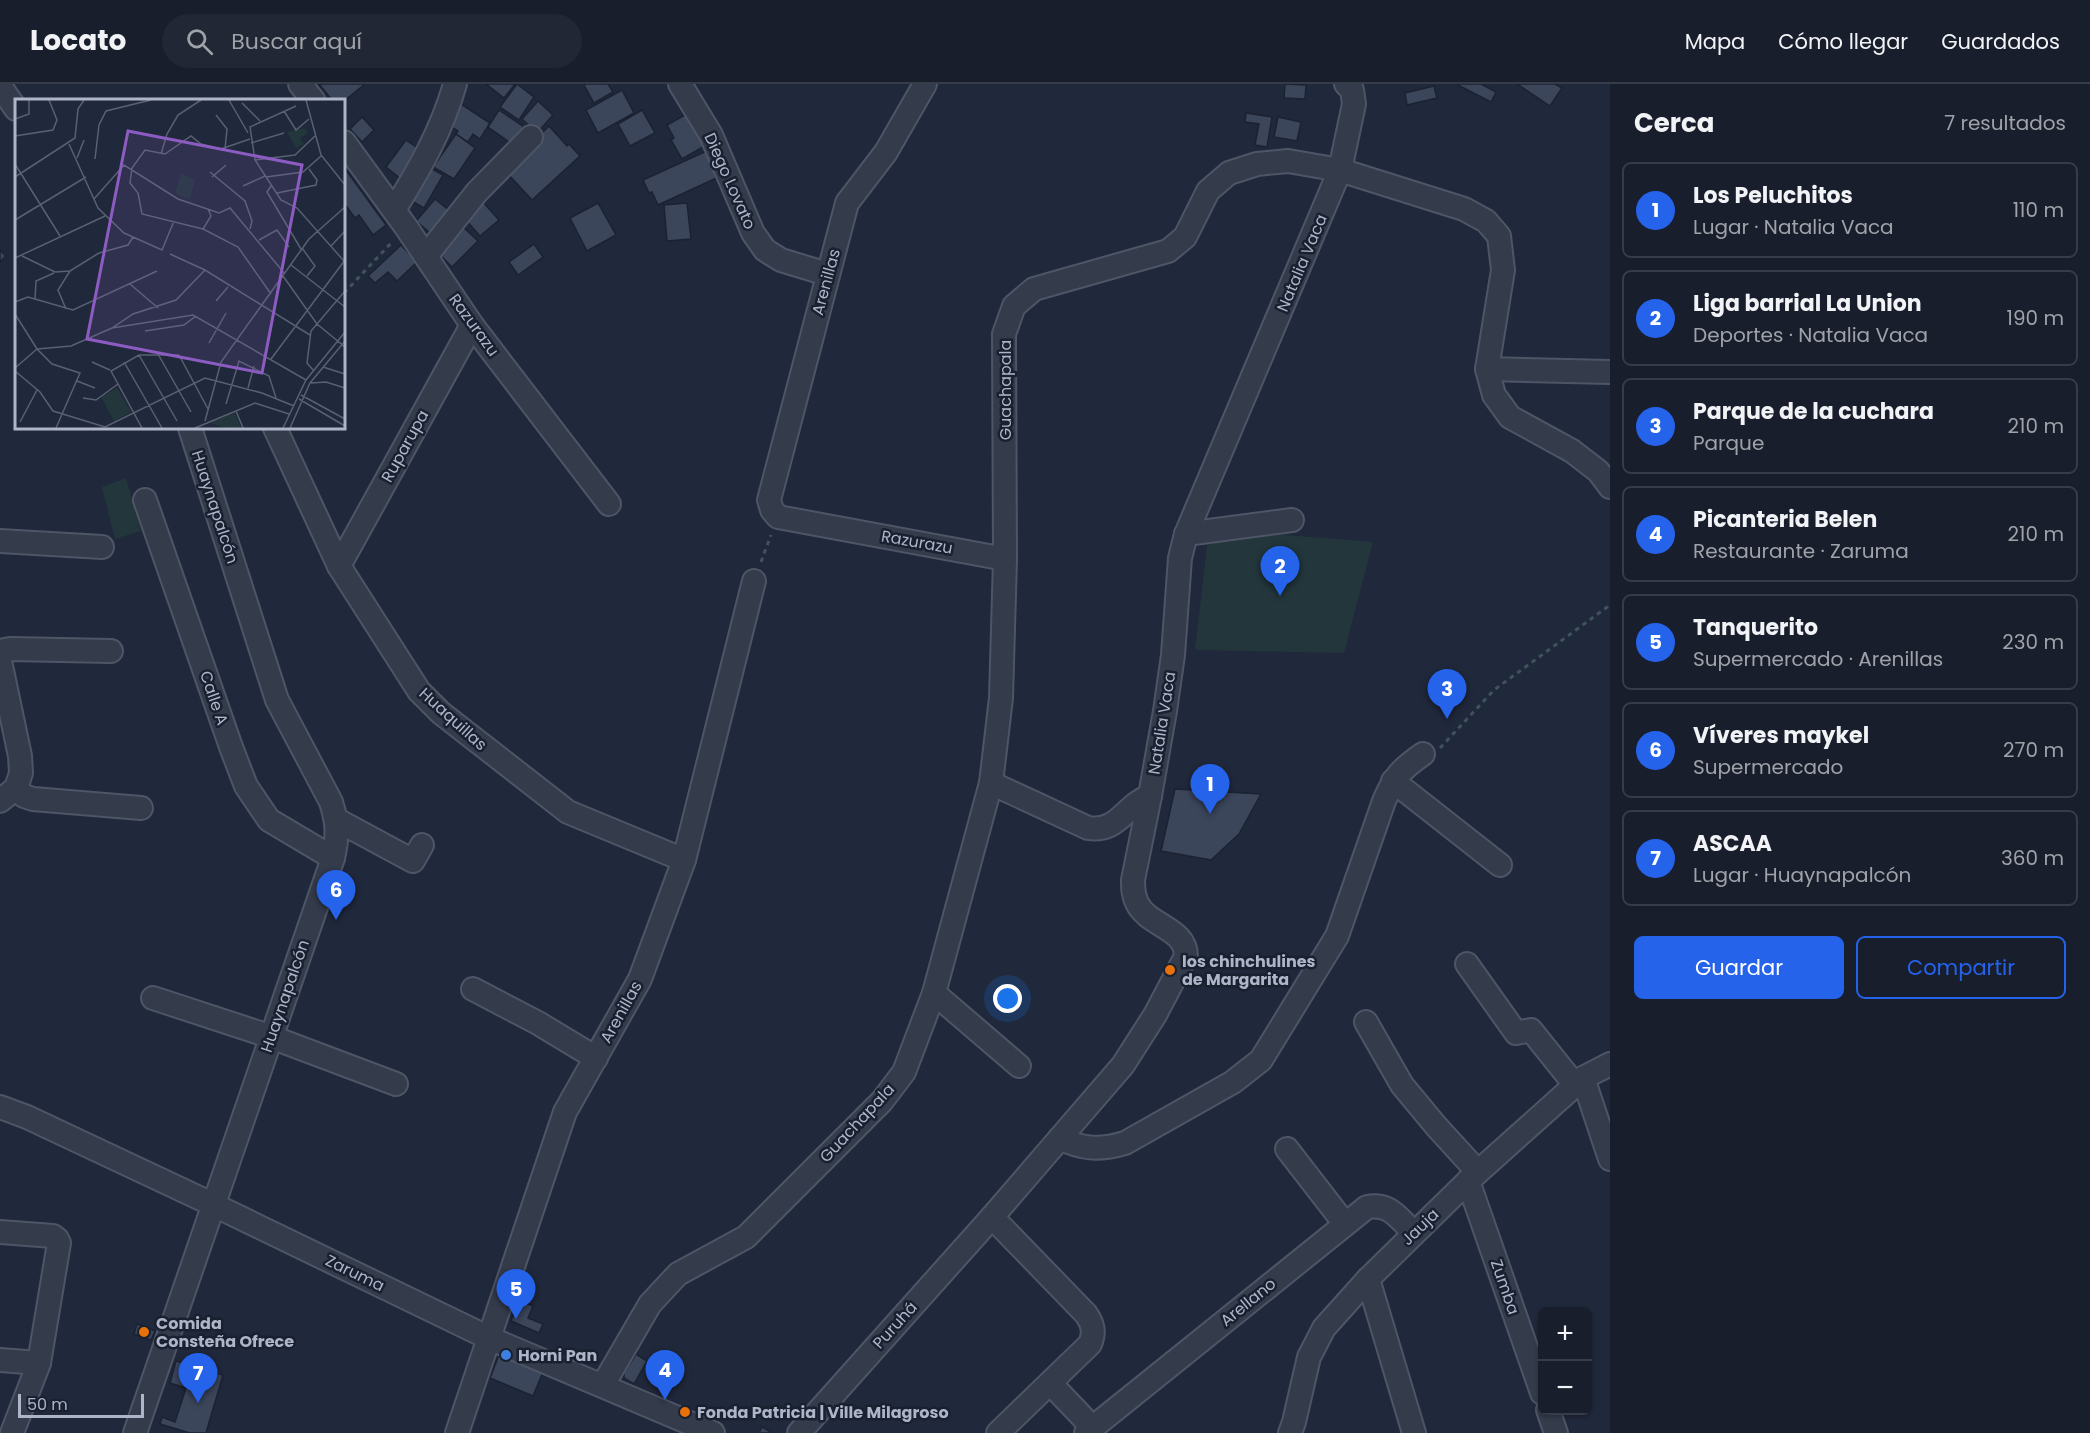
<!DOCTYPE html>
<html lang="es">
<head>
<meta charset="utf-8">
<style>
  :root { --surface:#181e2c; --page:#212734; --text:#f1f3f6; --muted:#9fa2a9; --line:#363c48; --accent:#2563eb }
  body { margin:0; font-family:Poppins,sans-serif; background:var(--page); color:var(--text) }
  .controls { position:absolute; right:18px; bottom:18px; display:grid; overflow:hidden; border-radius:9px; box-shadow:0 2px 4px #0004 }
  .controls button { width:54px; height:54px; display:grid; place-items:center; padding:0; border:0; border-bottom:2px solid var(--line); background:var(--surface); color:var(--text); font:30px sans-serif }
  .scale { position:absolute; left:18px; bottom:15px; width:126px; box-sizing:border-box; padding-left:6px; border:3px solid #aeb5c8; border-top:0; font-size:16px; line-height:21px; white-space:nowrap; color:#aeb5c8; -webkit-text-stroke:4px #192030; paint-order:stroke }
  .you { position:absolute; left:1008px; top:915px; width:21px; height:21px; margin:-15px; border:4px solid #fff; border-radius:50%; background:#1a73e8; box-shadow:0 0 0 9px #1a73e833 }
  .badge { display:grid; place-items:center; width:39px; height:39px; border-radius:50%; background:var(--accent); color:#fff; font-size:20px; font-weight:700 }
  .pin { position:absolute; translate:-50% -50px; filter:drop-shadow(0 2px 3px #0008) }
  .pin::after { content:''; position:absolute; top:32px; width:21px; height:18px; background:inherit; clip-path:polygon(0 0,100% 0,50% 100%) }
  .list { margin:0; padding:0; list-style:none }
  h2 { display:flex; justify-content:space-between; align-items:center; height:78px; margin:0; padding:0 24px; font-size:26px }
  h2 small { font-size:20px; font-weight:400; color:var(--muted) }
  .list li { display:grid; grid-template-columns:39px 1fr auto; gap:18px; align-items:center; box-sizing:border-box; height:96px; margin:0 12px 12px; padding:0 12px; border:2px solid var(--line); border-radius:9px }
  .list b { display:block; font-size:22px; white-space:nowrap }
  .list p { margin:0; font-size:20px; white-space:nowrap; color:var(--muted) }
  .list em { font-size:20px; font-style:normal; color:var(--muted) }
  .actions { display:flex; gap:12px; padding:18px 24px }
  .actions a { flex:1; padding:14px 0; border:2px solid var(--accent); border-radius:9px; text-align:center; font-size:21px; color:var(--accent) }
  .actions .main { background:var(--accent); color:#fff }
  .icon { flex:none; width:33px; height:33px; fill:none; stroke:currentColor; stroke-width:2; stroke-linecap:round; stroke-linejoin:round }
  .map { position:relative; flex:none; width:1610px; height:1349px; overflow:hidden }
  header { display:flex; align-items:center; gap:36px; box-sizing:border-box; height:84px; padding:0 30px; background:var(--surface); border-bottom:2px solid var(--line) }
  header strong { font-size:28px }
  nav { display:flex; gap:33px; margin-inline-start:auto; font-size:21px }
  .search { width:420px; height:54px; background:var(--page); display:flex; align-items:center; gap:15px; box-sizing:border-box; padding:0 21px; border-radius:33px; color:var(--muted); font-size:22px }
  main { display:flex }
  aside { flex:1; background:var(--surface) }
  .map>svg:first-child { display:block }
  .green { fill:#22363c }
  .building { fill:#3b465b; stroke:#1b2232; stroke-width:1.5 }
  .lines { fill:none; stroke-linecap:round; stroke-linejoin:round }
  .minor-casing { stroke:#4e5566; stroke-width:26 }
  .path { stroke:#3f535a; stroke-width:3; stroke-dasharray:4.5 4.5; stroke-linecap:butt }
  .minor { stroke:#343b4b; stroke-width:22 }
  .food-dot { fill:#e8710a; stroke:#192030; stroke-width:2 }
  .shop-dot { fill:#3f7fe0; stroke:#192030; stroke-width:2 }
  .labels { text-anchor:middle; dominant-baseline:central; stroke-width:5; stroke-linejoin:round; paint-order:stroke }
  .street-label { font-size:16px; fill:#aeb5c8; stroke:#192030 }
  .poi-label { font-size:16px; font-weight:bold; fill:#aeb5c8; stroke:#192030; text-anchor:start }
  .inset-road { fill:none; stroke:#596073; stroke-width:1.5 }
  .view { fill:#8d5cc2; fill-opacity:0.15; stroke:#8d5cc2; stroke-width:3 }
  .inset-edge { fill:none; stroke:#aeb5c8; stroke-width:3 }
</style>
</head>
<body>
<header>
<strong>Locato</strong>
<div class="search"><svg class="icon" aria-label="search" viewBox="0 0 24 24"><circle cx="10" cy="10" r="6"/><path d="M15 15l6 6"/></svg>Buscar aquí</div>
<nav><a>Mapa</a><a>Cómo llegar</a><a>Guardados</a></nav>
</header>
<main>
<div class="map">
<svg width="1610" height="1349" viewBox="0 0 1610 1349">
  <rect width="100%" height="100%" fill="#20283b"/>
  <g class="green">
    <path d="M126 394 141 447 115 455 102 403Z"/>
    <path d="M1209 445 1373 458 1344 569 1195 566Z"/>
  </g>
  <g class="building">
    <path d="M319 0H365L344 17 332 16Z"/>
    <path d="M486 0H515L504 14Z"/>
    <path d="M517 0 534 13 519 36 500 23Z"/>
    <path d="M586 0H608L613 8 594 19 584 1Z"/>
    <path d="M1285 0 1306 1 1305 15 1284 14Z"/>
    <path d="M1456 0H1481L1496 8 1491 18Z"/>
    <path d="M1517 0H1555L1562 4 1550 22Z"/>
    <path d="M1434 2 1437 14 1407 21 1405 9Z"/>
    <path d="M622 6 634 29 598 49 586 26Z"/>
    <path d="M538 17 553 31 537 49 522 35Z"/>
    <path d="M461 20 490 39 480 55 473 50 468 58 456 50 458 47 450 42 451 35Z"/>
    <path d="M499 26 524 43 512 60 488 43Z"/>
    <path d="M642 26 655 49 630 62 618 40Z"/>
    <path d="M692 27 710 59 682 75 671 56 674 54 667 41Z"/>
    <path d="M1246 29 1272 33 1267 63 1255 61 1259 40 1245 38Z"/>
    <path d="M362 33 374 46 362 58 350 45Z"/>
    <path d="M1278 33 1301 38 1297 57 1274 53Z"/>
    <path d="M549 42 567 62 569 60 580 72 532 116 506 88 531 60Z"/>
    <path d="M456 50 475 64 454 95 433 83Z"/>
    <path d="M406 56 426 70 406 99 386 83Z"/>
    <path d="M711 65 723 91 658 121 652 108 649 109 643 96Z"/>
    <path d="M427 82 443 91 424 124 408 115Z"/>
    <path d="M346 86 386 141 373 151 359 131 355 134 344 119 345 115 344 88Z"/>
    <path d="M435 115 455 131 436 154 416 137Z"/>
    <path d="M483 118 499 136 480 152 465 135Z"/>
    <path d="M598 119 616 151 587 167 570 134Z"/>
    <path d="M687 119 691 155 667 157 664 121Z"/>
    <path d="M460 140 478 157 452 183 435 166Z"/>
    <path d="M534 160 543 173 518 191 509 178Z"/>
    <path d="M401 161 417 178 397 197 388 188 375 199 368 192Z"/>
    <path d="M0 166 6 172 0 178Z"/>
    <path d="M1175 705 1261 710 1239 750 1211 776 1161 767Z"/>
    <path d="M519 1216 533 1222 528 1234 543 1240 539 1249 511 1237Z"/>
    <path d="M137 1240 155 1247 151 1256 134 1250Z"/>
    <path d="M504 1268 546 1281 533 1312 490 1294 499 1271Z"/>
    <path d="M636 1270 647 1277 634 1300 624 1294V1289Z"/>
    <path d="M176 1277 223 1291 206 1349H190L160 1340 162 1333 175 1338 186 1304 170 1299Z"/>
    <path d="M762 1343 772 1349H759Z"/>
  </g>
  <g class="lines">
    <g class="minor-casing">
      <g id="minor">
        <path d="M300 0 313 16"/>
        <path d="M680 0 711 51 753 149 765 166 781 176 827 190"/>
        <path d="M925 0 886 68 847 119 769 416 772 426 778 433 1005 475"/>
        <path d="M0 2 16 25"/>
        <path d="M344 58 406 143 472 241 609 420"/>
        <path d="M394 126C419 86 442 46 455 0"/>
        <path d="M426 172 477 108 531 53"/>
        <path d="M1487 285 1610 288"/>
        <path d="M275 344 339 482 419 607 441 629 568 728 684 776"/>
        <path d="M145 416 231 663 246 702 269 736 333 774"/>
        <path d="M1186 450 1292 436"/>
        <path d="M0 457 102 463"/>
        <path d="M339 482 472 241"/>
        <path d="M0 567 10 565 111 567"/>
        <path d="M0 577 20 672 21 689 16 704 0 717"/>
        <path d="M1393 697 1500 781"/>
        <path d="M991 699 1001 614 1005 475 1004 250 1014 222 1034 205 1168 167 1185 153 1208 107 1229 89 1257 80 1288 77 1340 86 1464 125 1486 137 1499 152 1503 186 1487 285 1494 311 1510 333 1572 367 1598 387 1610 403"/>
        <path d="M16 704 24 712 33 715 141 724"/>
        <path d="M337 736 413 777 422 761"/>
        <path d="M1467 880 1516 949 1531 946 1575 1001"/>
        <path d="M473 905 538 939 596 974"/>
        <path d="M934 909 1019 982"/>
        <path d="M153 914 266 951 396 1000"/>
        <path d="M1366 938 1402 1001 1436 1042 1478 1088"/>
        <path d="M1583 994 1610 1075"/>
        <path d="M0 1023 27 1033 214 1121 489 1254 713 1349"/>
        <path d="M1060 1054C1083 1066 1101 1066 1125 1059L1233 998 1261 976 1337 852 1384 717C1395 692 1400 686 1423 670"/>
        <path d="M1287 1065 1345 1140"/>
        <path d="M1468 1097 1542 1309"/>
        <path d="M992 1133 1086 1230C1093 1240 1095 1248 1090 1260L998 1349"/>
        <path d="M0 1148 53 1152 57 1155 59 1159 39 1279 12 1349"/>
        <path d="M1368 1195 1414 1349"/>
        <path d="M0 1276 39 1279"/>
        <path d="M1050 1299 1092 1343"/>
        <path d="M603 1301 650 1220 678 1190 746 1153 882 1017 904 988 934 909 991 699 1088 744C1118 749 1125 721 1150 712"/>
        <path d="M1548 1326 1556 1349"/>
        <path d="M135 1349 333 774C338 752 338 740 331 718L277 616 190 344"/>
        <path d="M457 1349 565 1028 640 895 684 776 754 497"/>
        <path d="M799 1349 992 1133 1123 981 1155 931 1186 872C1186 844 1148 842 1137 819 1133 811 1133 804 1133 796L1150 712 1165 627 1173 571 1180 474 1186 450 1340 86 1354 20 1352 6 1346 0"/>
        <path d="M1086 1349 1367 1123C1391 1119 1398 1134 1414 1149"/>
        <path d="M1290 1349 1294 1338 1309 1273 1324 1244 1368 1195 1468 1097 1583 994 1610 980"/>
      </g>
    </g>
    <g class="path">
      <path d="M344 209 393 157"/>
      <path d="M761 478 771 451"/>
      <path d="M1440 664 1494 606 1610 521"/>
    </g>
    <use href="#minor" class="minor"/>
  </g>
  <g class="food-dot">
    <circle cx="1170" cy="886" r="6"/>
    <circle cx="144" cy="1248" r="6"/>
    <circle cx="685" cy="1328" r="6"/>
  </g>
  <circle class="shop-dot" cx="506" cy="1271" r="6"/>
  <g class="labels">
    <g class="street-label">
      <text transform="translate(730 97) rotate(66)">Diego Lovato</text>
      <text transform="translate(1302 179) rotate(-67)">Natalia Vaca</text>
      <text transform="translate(826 198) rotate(-75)">Arenillas</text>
      <text transform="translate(474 241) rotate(54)">Razurazu</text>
      <text transform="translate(1005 306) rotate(-90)">Guachapala</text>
      <text transform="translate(405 362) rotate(-61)">Ruparupa</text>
      <text transform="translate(215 423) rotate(72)">Huaynapalcón</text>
      <text transform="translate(917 458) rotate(10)">Razurazu</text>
      <text transform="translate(214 614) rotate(71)">Calle A</text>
      <text transform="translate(453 635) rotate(42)">Huaquillas</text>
      <text transform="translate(1162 639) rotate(-81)">Natalia Vaca</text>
      <text transform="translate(285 912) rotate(-71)">Huaynapalcón</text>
      <text transform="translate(621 928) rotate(-61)">Arenillas</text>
      <text transform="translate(857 1039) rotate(-47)">Guachapala</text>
      <text transform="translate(1420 1143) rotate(-44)">Jauja</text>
      <text transform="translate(355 1189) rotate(26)">Zaruma</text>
      <text transform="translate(1505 1203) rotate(71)">Zumba</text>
      <text transform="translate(1248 1218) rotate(-39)">Arellano</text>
      <text transform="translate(895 1241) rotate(-48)">Puruhá</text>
    </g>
    <g class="poi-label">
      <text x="1182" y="877">los chinchulines<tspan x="1182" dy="18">de Margarita</tspan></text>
      <text x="156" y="1239">Comida<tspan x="156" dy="18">Consteña Ofrece</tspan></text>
      <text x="518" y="1271">Horni Pan</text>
      <text x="697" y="1328">Fonda Patricia | Ville Milagroso</text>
    </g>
  </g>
  <g transform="translate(15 15)">
    <rect width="330" height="330" fill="#20283b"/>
    <path d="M290 29 293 34 285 39 289 45 281 49 272 33ZM166 74 180 81 175 100 160 95ZM102 289 116 313 99 322 86 298ZM220 314 226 329H210L193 323Z" fill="#22363c"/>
    <path class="inset-road" d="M214 1 233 34M291 1 306 56 330 86M227 4 245 22M281 7 235 28 240 61 266 101 282 109 329 162M269 12 281 31 294 20M201 16 212 30 210 50M0 20 14 15V1M0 37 38 31 42 21 34 1M236 44 269 34M54 45 83 109 109 134 147 151 159 122M146 55 152 35 163 16 186 1M62 59 69 41M80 60 84 26 91 12 136 1M240 61 280 56 300 37M0 65 45 137M195 73 230 102 237 122 235 130M0 78 60 39 63 10 69 1M197 78 211 66M251 78 288 73 306 57M228 87 250 77M256 87 252 93 286 150M262 94 301 86 302 81 294 70M79 100 109 66 163 100 204 114 215 109 270 175M193 110 196 117 188 130 223 148 256 195M0 121 71 78M188 130 127 115 123 94 115 84 117 69 130 51 150 55 176 37 186 45 206 50 235 40M244 141 262 131 274 148M316 147 330 132M287 149 300 167 292 177M155 155 190 171 295 236M7 157 40 173 55 172 84 154 113 146 118 138M0 159 90 117M276 166 330 208M268 177 302 225 330 248M115 185 143 209M20 200 21 182 39 174M201 202 213 188M0 203 13 198 58 211 142 172M51 210 43 191 55 172M0 215 22 250 37 265 65 274 41 329M97 229 178 216 291 281M130 232 169 226 181 217M194 244 211 214M22 250 56 247 97 229 118 215 161 201 190 171M143 255 176 313M124 256 162 322M164 256 193 310M256 260 330 161M77 263 95 271M109 263 147 329M308 268 330 275M0 269 22 250M298 271 292 264 296 232 330 192M0 272 25 293 38 312 90 328 190 279 247 294 279 307M62 282 80 289M296 284 311 283 330 289M233 289 239 267M286 296 330 320M68 299 81 301 103 285M284 300 330 327M211 305 224 262 254 277 261 299M221 312 228 329M190 322 206 263 294 140 330 108M5 323 22 291M127 329 96 272 124 256H164M180 329 240 304 274 315M268 329 291 281 330 233M275 329 295 284 330 242"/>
    <path class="view" d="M113 32 287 66 247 274 72 240Z"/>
    <rect width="330" height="330" class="inset-edge"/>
  </g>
</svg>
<div class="controls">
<button>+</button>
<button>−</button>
</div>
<div class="scale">50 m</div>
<div class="you"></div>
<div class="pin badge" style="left:1210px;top:730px">1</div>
<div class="pin badge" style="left:1280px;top:512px">2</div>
<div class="pin badge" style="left:1447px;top:635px">3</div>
<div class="pin badge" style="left:665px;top:1316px">4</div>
<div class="pin badge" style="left:516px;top:1235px">5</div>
<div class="pin badge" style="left:336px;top:836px">6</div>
<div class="pin badge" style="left:198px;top:1319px">7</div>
</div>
<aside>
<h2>Cerca<small>7 resultados</small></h2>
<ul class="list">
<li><span class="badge">1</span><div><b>Los Peluchitos</b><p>Lugar · Natalia Vaca</p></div><em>110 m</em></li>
<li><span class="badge">2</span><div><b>Liga barrial La Union</b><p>Deportes · Natalia Vaca</p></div><em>190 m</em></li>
<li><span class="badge">3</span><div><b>Parque de la cuchara</b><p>Parque</p></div><em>210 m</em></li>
<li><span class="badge">4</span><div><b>Picanteria Belen</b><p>Restaurante · Zaruma</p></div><em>210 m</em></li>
<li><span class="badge">5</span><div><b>Tanquerito</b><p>Supermercado · Arenillas</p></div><em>230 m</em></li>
<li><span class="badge">6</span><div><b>Víveres maykel</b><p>Supermercado</p></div><em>270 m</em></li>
<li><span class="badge">7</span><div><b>ASCAA</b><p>Lugar · Huaynapalcón</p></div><em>360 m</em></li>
</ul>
<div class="actions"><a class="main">Guardar</a><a>Compartir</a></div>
</aside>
</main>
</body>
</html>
